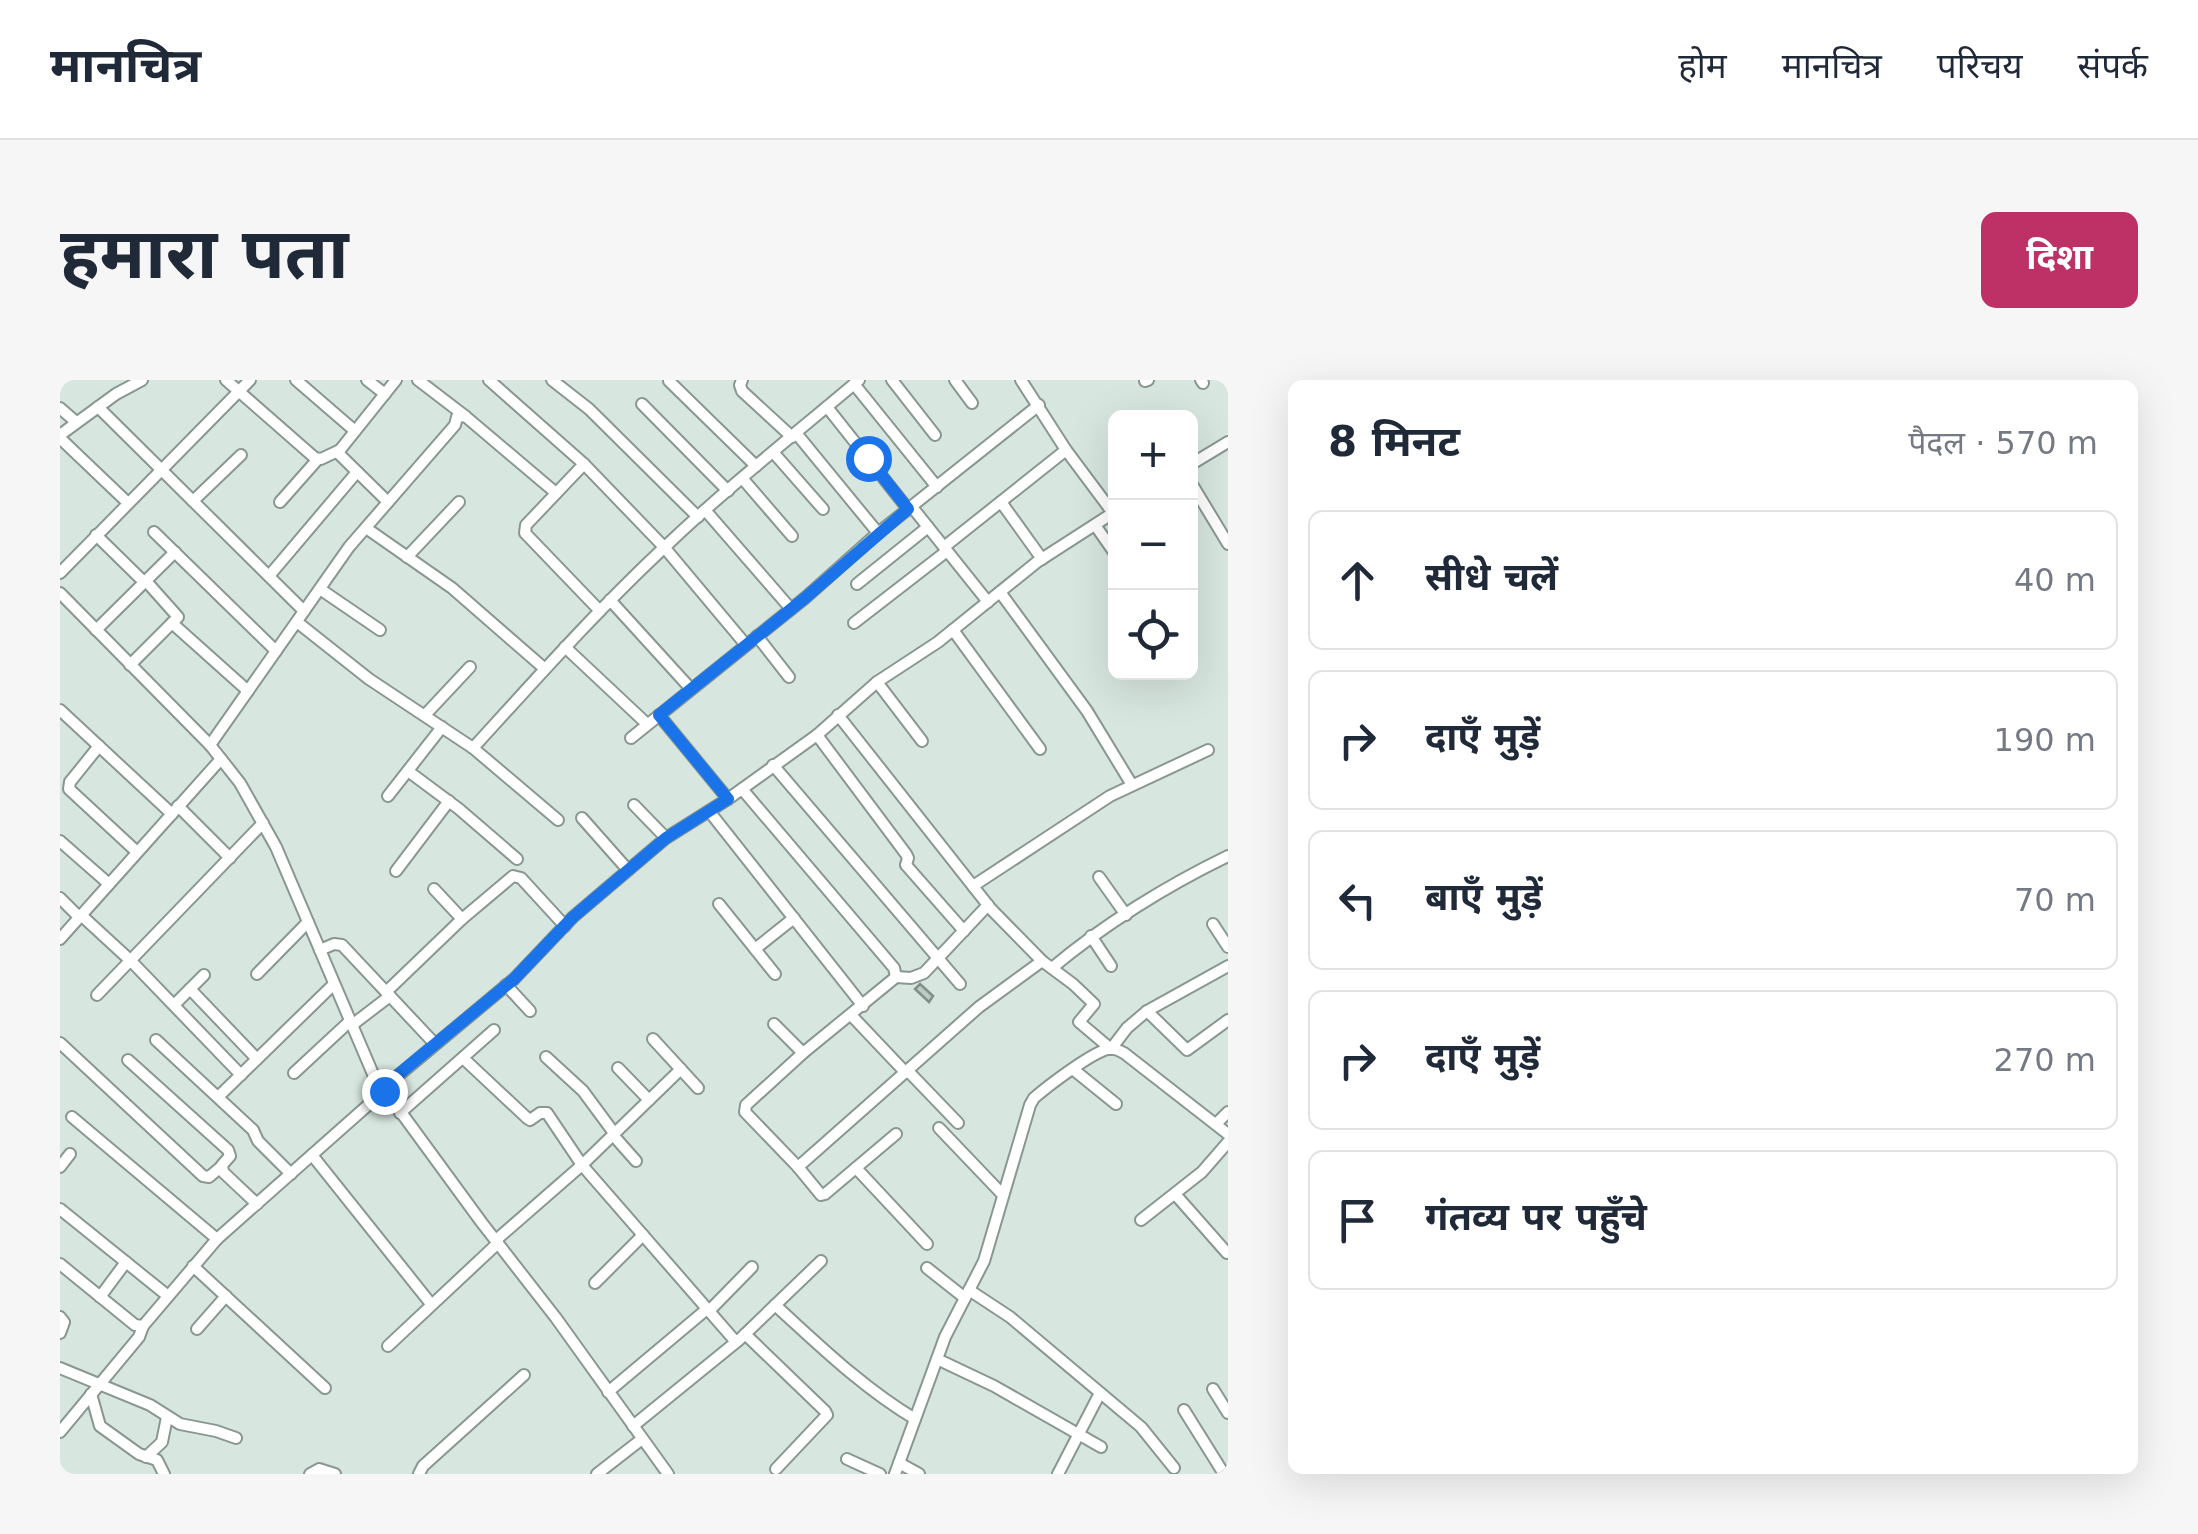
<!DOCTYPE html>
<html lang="hi">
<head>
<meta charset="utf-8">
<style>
  :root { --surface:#fff; --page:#f6f6f7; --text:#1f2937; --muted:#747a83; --line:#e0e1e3; --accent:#bd3167 }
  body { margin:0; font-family:"DejaVu Sans","Noto Sans Devanagari",sans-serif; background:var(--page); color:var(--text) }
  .controls { position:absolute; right:30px; top:30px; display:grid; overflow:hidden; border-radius:15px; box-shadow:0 10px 40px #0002 }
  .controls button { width:90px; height:90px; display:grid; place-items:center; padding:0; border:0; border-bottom:2px solid var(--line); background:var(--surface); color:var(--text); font:50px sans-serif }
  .stop { position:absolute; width:30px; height:30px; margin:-22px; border:8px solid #1a73e8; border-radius:50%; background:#fff }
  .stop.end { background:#1a73e8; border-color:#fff; box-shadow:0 2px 10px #0008 }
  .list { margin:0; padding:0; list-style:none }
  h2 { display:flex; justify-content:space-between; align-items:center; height:130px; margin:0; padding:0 40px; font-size:42px }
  h2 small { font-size:32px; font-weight:400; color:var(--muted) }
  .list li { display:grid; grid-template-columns:65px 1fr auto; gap:30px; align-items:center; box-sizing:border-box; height:140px; margin:0 20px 20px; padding:0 20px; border:2px solid var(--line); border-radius:15px }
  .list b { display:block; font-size:38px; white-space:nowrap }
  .list em { font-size:32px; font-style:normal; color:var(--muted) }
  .icon { flex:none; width:55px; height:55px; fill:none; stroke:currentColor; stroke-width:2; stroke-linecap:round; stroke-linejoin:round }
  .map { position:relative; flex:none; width:1168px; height:1094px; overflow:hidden; border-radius:15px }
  header { display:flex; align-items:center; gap:60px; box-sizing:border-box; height:140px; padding:0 50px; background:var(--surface); border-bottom:2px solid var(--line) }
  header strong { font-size:48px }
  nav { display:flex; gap:55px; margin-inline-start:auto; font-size:35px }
  .intro { display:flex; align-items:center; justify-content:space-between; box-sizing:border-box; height:240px; padding:0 60px }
  h1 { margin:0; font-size:70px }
  .button { padding:25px 45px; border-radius:15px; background:var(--accent); color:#fff; font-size:35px; font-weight:700 }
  main { display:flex; gap:60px; padding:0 60px }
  aside { flex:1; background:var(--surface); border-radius:15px; box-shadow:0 10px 40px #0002 }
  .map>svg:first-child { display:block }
  .building { fill:#bdcbc5; stroke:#829089; stroke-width:2.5 }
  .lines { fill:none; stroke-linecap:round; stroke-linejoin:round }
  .minor-casing { stroke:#899791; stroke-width:14 }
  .minor { stroke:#fff; stroke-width:10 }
  .route { stroke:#1a73e8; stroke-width:12 }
</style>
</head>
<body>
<header>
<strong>मानचित्र</strong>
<nav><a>होम</a><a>मानचित्र</a><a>परिचय</a><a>संपर्क</a></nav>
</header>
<div class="intro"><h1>हमारा पता</h1><a class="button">दिशा</a></div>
<main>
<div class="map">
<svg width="1168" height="1094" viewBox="0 0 1168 1094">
  <rect width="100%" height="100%" fill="#d7e6df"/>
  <path class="building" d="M860 604 873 616 869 622 855 609Z"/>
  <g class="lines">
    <g class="minor-casing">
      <g id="minor">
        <path d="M166 0 255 78 261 79 280 70"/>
        <path d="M236 0 295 51"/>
        <path d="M307 0 325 14"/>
        <path d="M429 0 524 84 604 167 686 265"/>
        <path d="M492 0 529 29 638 137"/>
        <path d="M682 0 680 5 682 11 732 57"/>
        <path d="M832 0 875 55"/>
        <path d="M895 0 912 23"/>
        <path d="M961 0 1006 70 1053 133"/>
        <path d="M1141 0 1143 3"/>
        <path d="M609 1 696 86"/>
        <path d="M1085 1 1088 0"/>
        <path d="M794 4 877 107"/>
        <path d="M582 24 668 111"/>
        <path d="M38 27 244 231"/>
        <path d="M767 27 848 129"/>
        <path d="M0 28 16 42"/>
        <path d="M405 36 496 113"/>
        <path d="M736 53 818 153"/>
        <path d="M0 55 56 14 82 0"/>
        <path d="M0 58 68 123"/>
        <path d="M713 72 763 129"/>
        <path d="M524 84 466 145 465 153 540 231"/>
        <path d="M1130 85 1168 62"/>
        <path d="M682 98 732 156"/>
        <path d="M1130 101 1168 164"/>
        <path d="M133 121 181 75"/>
        <path d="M220 122 258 79"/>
        <path d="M328 122 279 74 280 70 336 0"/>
        <path d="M941 122 982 179"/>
        <path d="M852 127 928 222"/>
        <path d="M645 130 731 229"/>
        <path d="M1035 145 1056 175"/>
        <path d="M306 148 392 208 485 289"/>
        <path d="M94 152 216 271"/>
        <path d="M36 155 84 202"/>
        <path d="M884 167 1006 70"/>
        <path d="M347 177 399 122"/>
        <path d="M0 193 190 0"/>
        <path d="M209 196 297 92"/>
        <path d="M797 204 868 147"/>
        <path d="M260 209 320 250"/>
        <path d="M940 212 1027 331 1072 405"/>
        <path d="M0 213 150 365 180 403 216 467 313 694 422 843 496 938 608 1094"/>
        <path d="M550 220 631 309"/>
        <path d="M237 242 309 299 413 368 498 440"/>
        <path d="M112 243 188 311"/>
        <path d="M794 243 887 171"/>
        <path d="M36 250 115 172"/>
        <path d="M893 250 980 369"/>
        <path d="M697 256 729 297"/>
        <path d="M505 267 587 344"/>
        <path d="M70 285 118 237 86 201"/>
        <path d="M817 302 862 361"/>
        <path d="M0 330 112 434"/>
        <path d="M365 335 410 287"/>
        <path d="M599 335 668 419"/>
        <path d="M778 335 931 529 982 581 1013 604 1034 624 1019 642 1051 669 1067 648 1087 631 1168 586"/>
        <path d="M757 355 846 474 848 478 846 485 904 551"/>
        <path d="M571 358 745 218 818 153 979 25"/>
        <path d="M150 365 289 167 395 45 397 37 405 36 358 0"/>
        <path d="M39 366 10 402 9 409 77 472"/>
        <path d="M413 368C476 299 539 228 608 164 669 106 735 54 799 0"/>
        <path d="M713 385 900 604"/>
        <path d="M348 391 399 429 457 479"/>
        <path d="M682 409 834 588 836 597 743 673 686 725 685 732 738 787 761 815 765 814 836 754"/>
        <path d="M328 416 382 347"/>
        <path d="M574 425 606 458"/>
        <path d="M118 426 170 478"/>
        <path d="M649 431 803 626"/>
        <path d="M522 438 568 490"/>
        <path d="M0 461 49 504"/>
        <path d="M336 491 389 421"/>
        <path d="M1039 497 1066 535"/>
        <path d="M913 506 1050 416 1148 370"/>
        <path d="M374 509 402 539"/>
        <path d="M0 518 19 537"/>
        <path d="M659 524 715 594"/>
        <path d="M21 535 71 581 181 695"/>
        <path d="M1153 544 1168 567"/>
        <path d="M1031 556 1051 586"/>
        <path d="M0 559 161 379"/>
        <path d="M695 569 734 538"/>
        <path d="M260 570 274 564 282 565 375 664"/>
        <path d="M992 588C1043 545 1108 505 1168 476"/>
        <path d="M197 594 248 542"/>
        <path d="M836 597 851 598 864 593 928 525"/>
        <path d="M446 605 470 631"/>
        <path d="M130 609 197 679"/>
        <path d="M326 612 402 539 453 496 461 498 505 546"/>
        <path d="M37 615 203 443"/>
        <path d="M114 625 144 595"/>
        <path d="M1087 631 1127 670 1168 640"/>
        <path d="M791 635 846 693"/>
        <path d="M714 644 743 673"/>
        <path d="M292 645 330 616"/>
        <path d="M593 659 638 708"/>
        <path d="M96 660 193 750 198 761 231 794"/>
        <path d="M0 663 143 796 149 797 162 786"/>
        <path d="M486 677 523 711 554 753"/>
        <path d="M403 678 467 738 470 740 480 733H487L522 785 676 962"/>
        <path d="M68 680 168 770 170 776 162 785 163 792 197 824"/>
        <path d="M558 688 589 720"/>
        <path d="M1014 690 1056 724"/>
        <path d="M848 691 898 743"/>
        <path d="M234 693 290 641"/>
        <path d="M322 709 454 599 513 537 606 458 668 419 757 355 817 302 878 262 977 182 1056 131"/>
        <path d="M158 717 274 604"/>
        <path d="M340 733 434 650"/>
        <path d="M12 737 157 859"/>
        <path d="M1156 744 1168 732"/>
        <path d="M879 748 943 815"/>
        <path d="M553 755 576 781"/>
        <path d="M252 775 371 924"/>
        <path d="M0 787 10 774"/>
        <path d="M738 787 919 627 982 581"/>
        <path d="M796 788 867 864"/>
        <path d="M1115 814 1167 873"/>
        <path d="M0 829 108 916"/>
        <path d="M1081 840 1142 792 1168 762"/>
        <path d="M436 860 522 785 621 689"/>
        <path d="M0 884 75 945 83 946 157 859 324 711"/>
        <path d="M133 886 265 1008"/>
        <path d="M867 888 905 918"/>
        <path d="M535 903 583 855"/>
        <path d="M909 910 950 937 1081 1047 1114 1088"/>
        <path d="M40 917 66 882"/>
        <path d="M715 925C760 966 803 1008 855 1039"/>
        <path d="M649 931 692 887"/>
        <path d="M0 937 4 942 0 953"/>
        <path d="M137 949 166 916"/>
        <path d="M685 954 765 1031 767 1035 716 1089"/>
        <path d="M328 966 438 863"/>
        <path d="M877 979 934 1006 1041 1067"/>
        <path d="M0 988 90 1025 120 1044 156 1051 176 1058"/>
        <path d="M1153 1009 1168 1033"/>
        <path d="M548 1012 647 929"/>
        <path d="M31 1014 40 1046 79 1074 97 1080 104 1094"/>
        <path d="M1124 1030 1164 1094"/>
        <path d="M573 1046 680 959 761 881"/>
        <path d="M0 1052 79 957 83 946"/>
        <path d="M86 1077 102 1062 107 1037"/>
        <path d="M787 1079 820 1094"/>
        <path d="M839 1083 859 1094"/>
        <path d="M250 1094 259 1089 275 1094"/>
        <path d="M359 1094 363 1086 464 995"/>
        <path d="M537 1094 582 1059"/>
        <path d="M835 1094 885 957 924 881 970 725 974 718C988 706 1031 673 1048 669 1055 668 1058 670 1064 673L1168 754"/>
        <path d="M998 1094 1040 1013"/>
      </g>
    </g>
    <use href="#minor" class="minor"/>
  </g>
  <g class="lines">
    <path class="route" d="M324 711 322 708 454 599 513 537 606 458 668 419 599 335 745 218 848 129 808 78"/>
  </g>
</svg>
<div class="controls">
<button>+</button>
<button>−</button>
<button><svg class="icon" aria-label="locate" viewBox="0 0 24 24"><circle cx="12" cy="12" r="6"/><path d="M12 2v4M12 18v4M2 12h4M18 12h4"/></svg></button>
</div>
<div class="stop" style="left:808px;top:78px"></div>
<div class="stop end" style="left:324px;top:711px"></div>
</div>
<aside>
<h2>8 मिनट<small>पैदल · 570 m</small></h2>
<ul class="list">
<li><svg class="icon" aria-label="ahead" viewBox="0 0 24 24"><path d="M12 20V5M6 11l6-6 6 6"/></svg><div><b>सीधे चलें</b></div><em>40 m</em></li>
<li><svg class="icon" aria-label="right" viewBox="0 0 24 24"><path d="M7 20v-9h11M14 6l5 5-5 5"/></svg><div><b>दाएँ मुड़ें</b></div><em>190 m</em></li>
<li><svg class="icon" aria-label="left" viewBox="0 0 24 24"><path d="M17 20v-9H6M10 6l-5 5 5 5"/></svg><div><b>बाएँ मुड़ें</b></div><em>70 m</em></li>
<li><svg class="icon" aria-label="right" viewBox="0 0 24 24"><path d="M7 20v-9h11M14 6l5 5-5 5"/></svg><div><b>दाएँ मुड़ें</b></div><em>270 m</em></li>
<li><svg class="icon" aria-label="arrive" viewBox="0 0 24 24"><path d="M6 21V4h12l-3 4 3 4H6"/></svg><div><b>गंतव्य पर पहुँचे</b></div></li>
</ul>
</aside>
</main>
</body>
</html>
